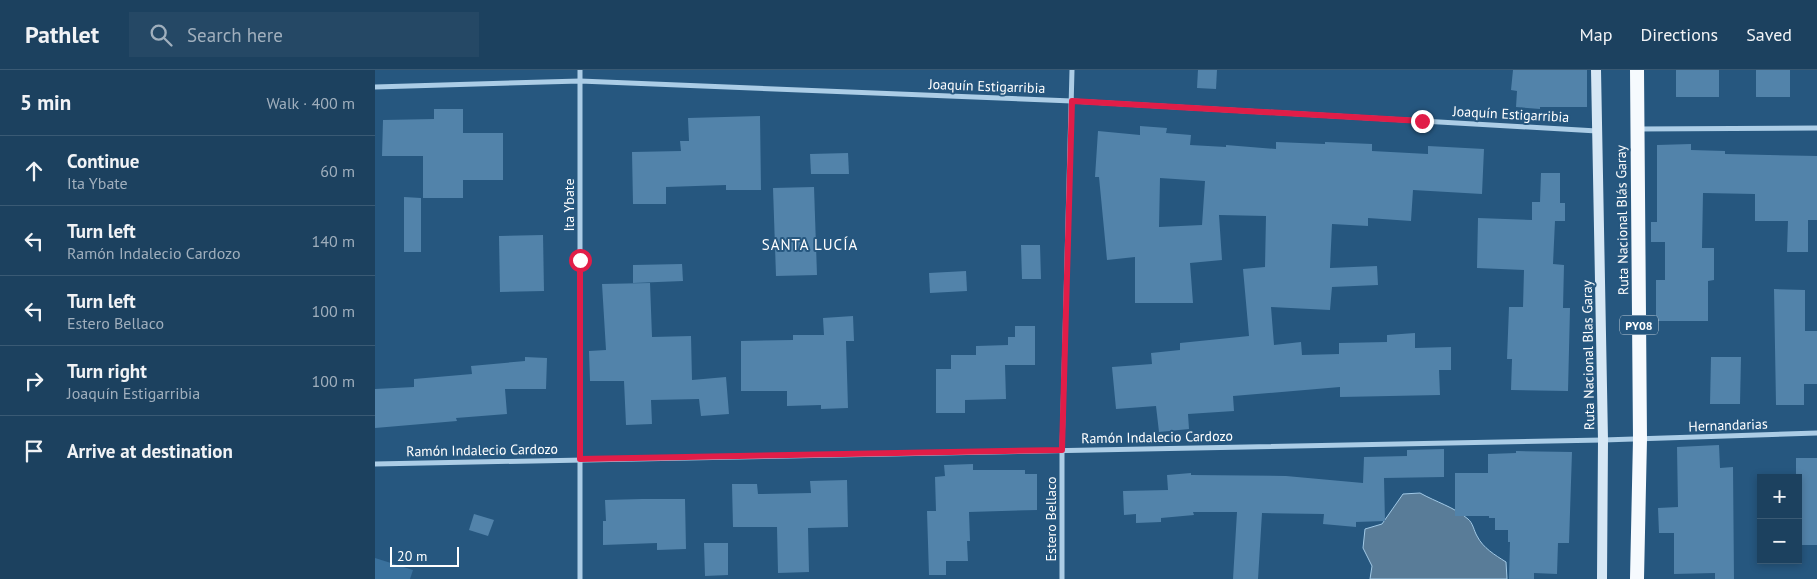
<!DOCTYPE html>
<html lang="en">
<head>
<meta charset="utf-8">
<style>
  :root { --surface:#1c415f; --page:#254865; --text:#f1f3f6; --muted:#a0afbd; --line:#3a5a74 }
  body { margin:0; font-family:"PT Sans",sans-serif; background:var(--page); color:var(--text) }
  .controls { position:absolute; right:15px; bottom:15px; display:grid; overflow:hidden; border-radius:0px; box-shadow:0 2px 8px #0003 }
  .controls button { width:45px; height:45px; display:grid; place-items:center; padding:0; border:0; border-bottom:1px solid var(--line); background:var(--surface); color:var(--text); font:25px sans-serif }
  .scale { position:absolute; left:15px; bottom:12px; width:69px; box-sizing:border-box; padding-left:5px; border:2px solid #fff; border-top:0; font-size:14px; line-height:18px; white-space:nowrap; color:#fff; -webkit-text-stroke:4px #26577f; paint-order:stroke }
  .stop { position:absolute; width:15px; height:15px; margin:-11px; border:4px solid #e11d48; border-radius:50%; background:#fff }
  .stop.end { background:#e11d48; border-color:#fff; box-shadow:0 1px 5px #0008 }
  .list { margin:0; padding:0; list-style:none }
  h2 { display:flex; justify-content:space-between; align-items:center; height:65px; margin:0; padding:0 20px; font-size:21px }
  h2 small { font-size:16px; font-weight:400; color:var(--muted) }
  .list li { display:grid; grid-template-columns:32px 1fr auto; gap:15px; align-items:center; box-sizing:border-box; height:70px; padding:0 20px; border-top:1px solid var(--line) }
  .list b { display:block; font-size:19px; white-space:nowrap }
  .list p { margin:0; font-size:16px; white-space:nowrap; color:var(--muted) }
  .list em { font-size:16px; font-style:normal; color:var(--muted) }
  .icon { flex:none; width:28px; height:28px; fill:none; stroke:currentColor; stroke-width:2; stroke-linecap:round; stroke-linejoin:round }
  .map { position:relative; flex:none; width:1442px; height:509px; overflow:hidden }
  header { display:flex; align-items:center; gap:30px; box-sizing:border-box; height:70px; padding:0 25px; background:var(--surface); border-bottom:1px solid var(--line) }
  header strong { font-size:24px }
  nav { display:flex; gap:28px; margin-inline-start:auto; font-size:18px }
  .search { width:350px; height:45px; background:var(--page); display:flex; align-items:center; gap:12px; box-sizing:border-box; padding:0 18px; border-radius:0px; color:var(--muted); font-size:19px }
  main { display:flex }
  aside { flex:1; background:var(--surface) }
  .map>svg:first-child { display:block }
  .green { fill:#3a719d }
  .water { fill:#597c98; stroke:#a1c9e6 }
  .building { fill:#5283aa; fill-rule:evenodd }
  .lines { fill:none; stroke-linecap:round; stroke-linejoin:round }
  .minor { stroke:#accde6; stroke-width:5 }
  .secondary { stroke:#d6e7f5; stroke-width:10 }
  .trunk { stroke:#f6fafe; stroke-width:14 }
  .route { stroke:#e11d48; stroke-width:6 }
  .labels { text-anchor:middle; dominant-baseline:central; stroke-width:4; stroke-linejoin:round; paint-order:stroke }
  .shield { fill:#26577f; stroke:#becdd9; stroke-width:1 }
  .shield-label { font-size:12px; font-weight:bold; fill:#fff }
  .street-label { font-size:14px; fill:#fff; stroke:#26577f }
  .neighbourhood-label { font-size:15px; letter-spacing:1px; fill:#fff; stroke:#26577f }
</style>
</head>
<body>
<header>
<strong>Pathlet</strong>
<div class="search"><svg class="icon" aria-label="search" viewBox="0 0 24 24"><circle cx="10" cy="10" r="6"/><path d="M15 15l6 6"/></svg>Search here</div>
<nav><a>Map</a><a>Directions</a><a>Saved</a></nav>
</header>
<main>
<aside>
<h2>5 min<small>Walk · 400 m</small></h2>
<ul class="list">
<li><svg class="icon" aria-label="ahead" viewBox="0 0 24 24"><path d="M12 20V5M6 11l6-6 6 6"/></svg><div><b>Continue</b><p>Ita Ybate</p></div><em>60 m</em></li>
<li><svg class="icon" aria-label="left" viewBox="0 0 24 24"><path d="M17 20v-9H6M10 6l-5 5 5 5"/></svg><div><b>Turn left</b><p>Ramón Indalecio Cardozo</p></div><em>140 m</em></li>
<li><svg class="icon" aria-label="left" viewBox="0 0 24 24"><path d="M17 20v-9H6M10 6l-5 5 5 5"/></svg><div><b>Turn left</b><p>Estero Bellaco</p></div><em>100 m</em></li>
<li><svg class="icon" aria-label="right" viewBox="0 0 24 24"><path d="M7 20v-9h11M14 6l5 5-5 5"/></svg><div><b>Turn right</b><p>Joaquín Estigarribia</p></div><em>100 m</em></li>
<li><svg class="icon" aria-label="arrive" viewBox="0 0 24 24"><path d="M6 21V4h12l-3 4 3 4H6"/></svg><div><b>Arrive at destination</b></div></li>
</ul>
</aside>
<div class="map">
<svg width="1442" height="509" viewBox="0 0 1442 509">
  <rect width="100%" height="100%" fill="#26577f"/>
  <path class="green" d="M0 488 38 500 35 509H0Z"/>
  <path class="water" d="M1045 423C1061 432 1079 437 1093 449 1098 453 1099 461 1102 466 1108 478 1120 485 1131 492L1132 509H995L997 496 988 478 990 459 1007 454 1028 424Z"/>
  <g class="building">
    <path d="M823 0H842L841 19 822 18Z"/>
    <path d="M1138 0H1212V37H1165V39L1141 37 1142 21 1136 20Z"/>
    <rect x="1301" y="0" width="43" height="27"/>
    <rect x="1381" y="0" width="34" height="27"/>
    <path d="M59 39H88V63H128V110H88V128H48V86H7L8 50 59 49Z"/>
    <path d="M385 46 386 120H351V115L291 117V134H258L257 82 306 81 305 71H314L313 48Z"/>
    <path d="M765 56 792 58 791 63 816 65 815 75 851 77V75L901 79V72L950 74V72L997 74V81L1053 84V76L1109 79 1107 124 1038 120 1036 151 993 148V156L957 154 955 198 1002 196 1003 215 957 217 955 240 896 237 899 275 926 272 927 285 964 284V273L1012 272V265L1040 263V278L1076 277V300H1064L1065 325 965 327V317L858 326 859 341 813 344 814 359 784 362 781 336 741 339 737 297 777 294 776 283 805 280V273L874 266 868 199 890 197 891 146 844 145 847 190 815 193 818 233H760V187L732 190 724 107H720L723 61 765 65ZM785 108 830 111 827 155 784 157Z"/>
    <path d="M1316 74V80L1350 81V84L1442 86V150H1433V182H1412L1413 151H1380V124L1328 123 1327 178H1339V210L1333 211V251H1281V210H1290V172H1276V152H1282V75Z"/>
    <path d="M473 83 474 104H436L435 84Z"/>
    <path d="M1166 103H1185V133H1190V151H1180L1178 194 1189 195 1188 238H1195L1193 321 1136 320 1137 289H1132L1134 237H1148L1149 200 1102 198 1103 148 1157 150V132H1165Z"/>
    <path d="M439 117 442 205 401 206 398 118Z"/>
    <path d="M29 127 46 128V182H29Z"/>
    <path d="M168 165 169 221 125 222 124 166Z"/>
    <path d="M646 175H665L666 209H647Z"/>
    <path d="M307 194 308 211 258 213V195Z"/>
    <path d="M591 201 592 221 555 223 554 203Z"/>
    <path d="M275 213 277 267 316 266 317 310 351 307 354 344 326 346 324 329 276 330 277 354 251 355 249 311H215L214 281 231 280 227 214Z"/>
    <path d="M1399 219 1430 220V261H1442V314H1429V335H1401Z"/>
    <path d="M478 246 479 271H471L473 338 446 339V335L412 336V321H366V271L418 270V265H449L448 248Z"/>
    <path d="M640 256H660V295H630L631 329 590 330V343H561V299H576V285H601V276L633 275V267H640Z"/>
    <path d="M150 287 172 288 171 319H130L132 344 81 348 82 351 0 358V319L39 317V309L97 304 96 296 150 291Z"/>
    <path d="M1336 287H1366L1365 334H1335Z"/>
    <path d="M1344 375 1345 398 1358 397 1359 509H1340V503L1299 504V463H1284L1283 438 1303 437 1302 377Z"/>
    <path d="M1069 379V407L1009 408 1010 451 981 452V457L948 454 949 444 887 443 883 509H858L862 442H818L819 445 786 448V452L761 453V444L749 445 748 421 793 420 792 405 816 403V405L911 406 988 413 989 387 1032 386V380Z"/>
    <path d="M1141 381 1197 382 1194 473H1183L1182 504 1159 503V509H1134L1135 472H1133V460H1120V448H1114V446H1080V403H1113V384L1141 383Z"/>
    <path d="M1421 388H1442V475H1423V408H1421Z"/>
    <path d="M598 394V400H650V404H662V440L594 442 595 471H592L593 491H571V505H554L552 441H561L560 407 570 406 569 395Z"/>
    <path d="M472 410 473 457 433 458 434 502 403 503 402 457H358L357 414H382L383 424 436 423 435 411Z"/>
    <path d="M267 429H310L311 479 282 480V473L228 475V451H231L230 430Z"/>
    <path d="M99 444 119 450 113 466 94 460Z"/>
    <path d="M329 473H353V505L330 506Z"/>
  </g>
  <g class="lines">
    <g class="minor">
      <path d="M205 0V509"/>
      <path d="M0 17 205 11 697 31 1222 61"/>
      <path d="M1263 59 1442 58"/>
      <path d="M0 394 1228 370 1442 363"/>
      <path d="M687 509V380L697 0"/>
    </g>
    <path class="secondary" d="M1221 0 1228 370 1227 509"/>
    <path class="trunk" d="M1262 0 1265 369 1262 509"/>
  </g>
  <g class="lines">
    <path class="route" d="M205 190V389L687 380 697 31 1047 51"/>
  </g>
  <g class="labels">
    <rect class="shield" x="1245" y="245.5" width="38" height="19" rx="4"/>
    <g class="shield-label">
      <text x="1264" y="255">PY08</text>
    </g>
    <g class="street-label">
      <text transform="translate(612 16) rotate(2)">Joaquín Estigarribia</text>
      <text transform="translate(1136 44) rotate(3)">Joaquín Estigarribia</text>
      <text transform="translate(194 135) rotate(-90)">Ita Ybate</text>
      <text transform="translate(1247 150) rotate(-91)">Ruta Nacional Blás Garay</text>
      <text transform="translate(1213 285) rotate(-91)">Ruta Nacional Blas Garay</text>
      <text transform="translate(1353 355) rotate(-2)">Hernandarias</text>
      <text transform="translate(782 367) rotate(-1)">Ramón Indalecio Cardozo</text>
      <text transform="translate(107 380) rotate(-1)">Ramón Indalecio Cardozo</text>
      <text transform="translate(676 449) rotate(-90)">Estero Bellaco</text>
    </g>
    <g class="neighbourhood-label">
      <text x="435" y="174">SANTA LUCÍA</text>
    </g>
  </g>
</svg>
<div class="controls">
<button>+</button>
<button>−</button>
</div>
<div class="scale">20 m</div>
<div class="stop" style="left:205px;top:190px"></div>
<div class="stop end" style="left:1047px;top:51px"></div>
</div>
</main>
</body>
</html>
